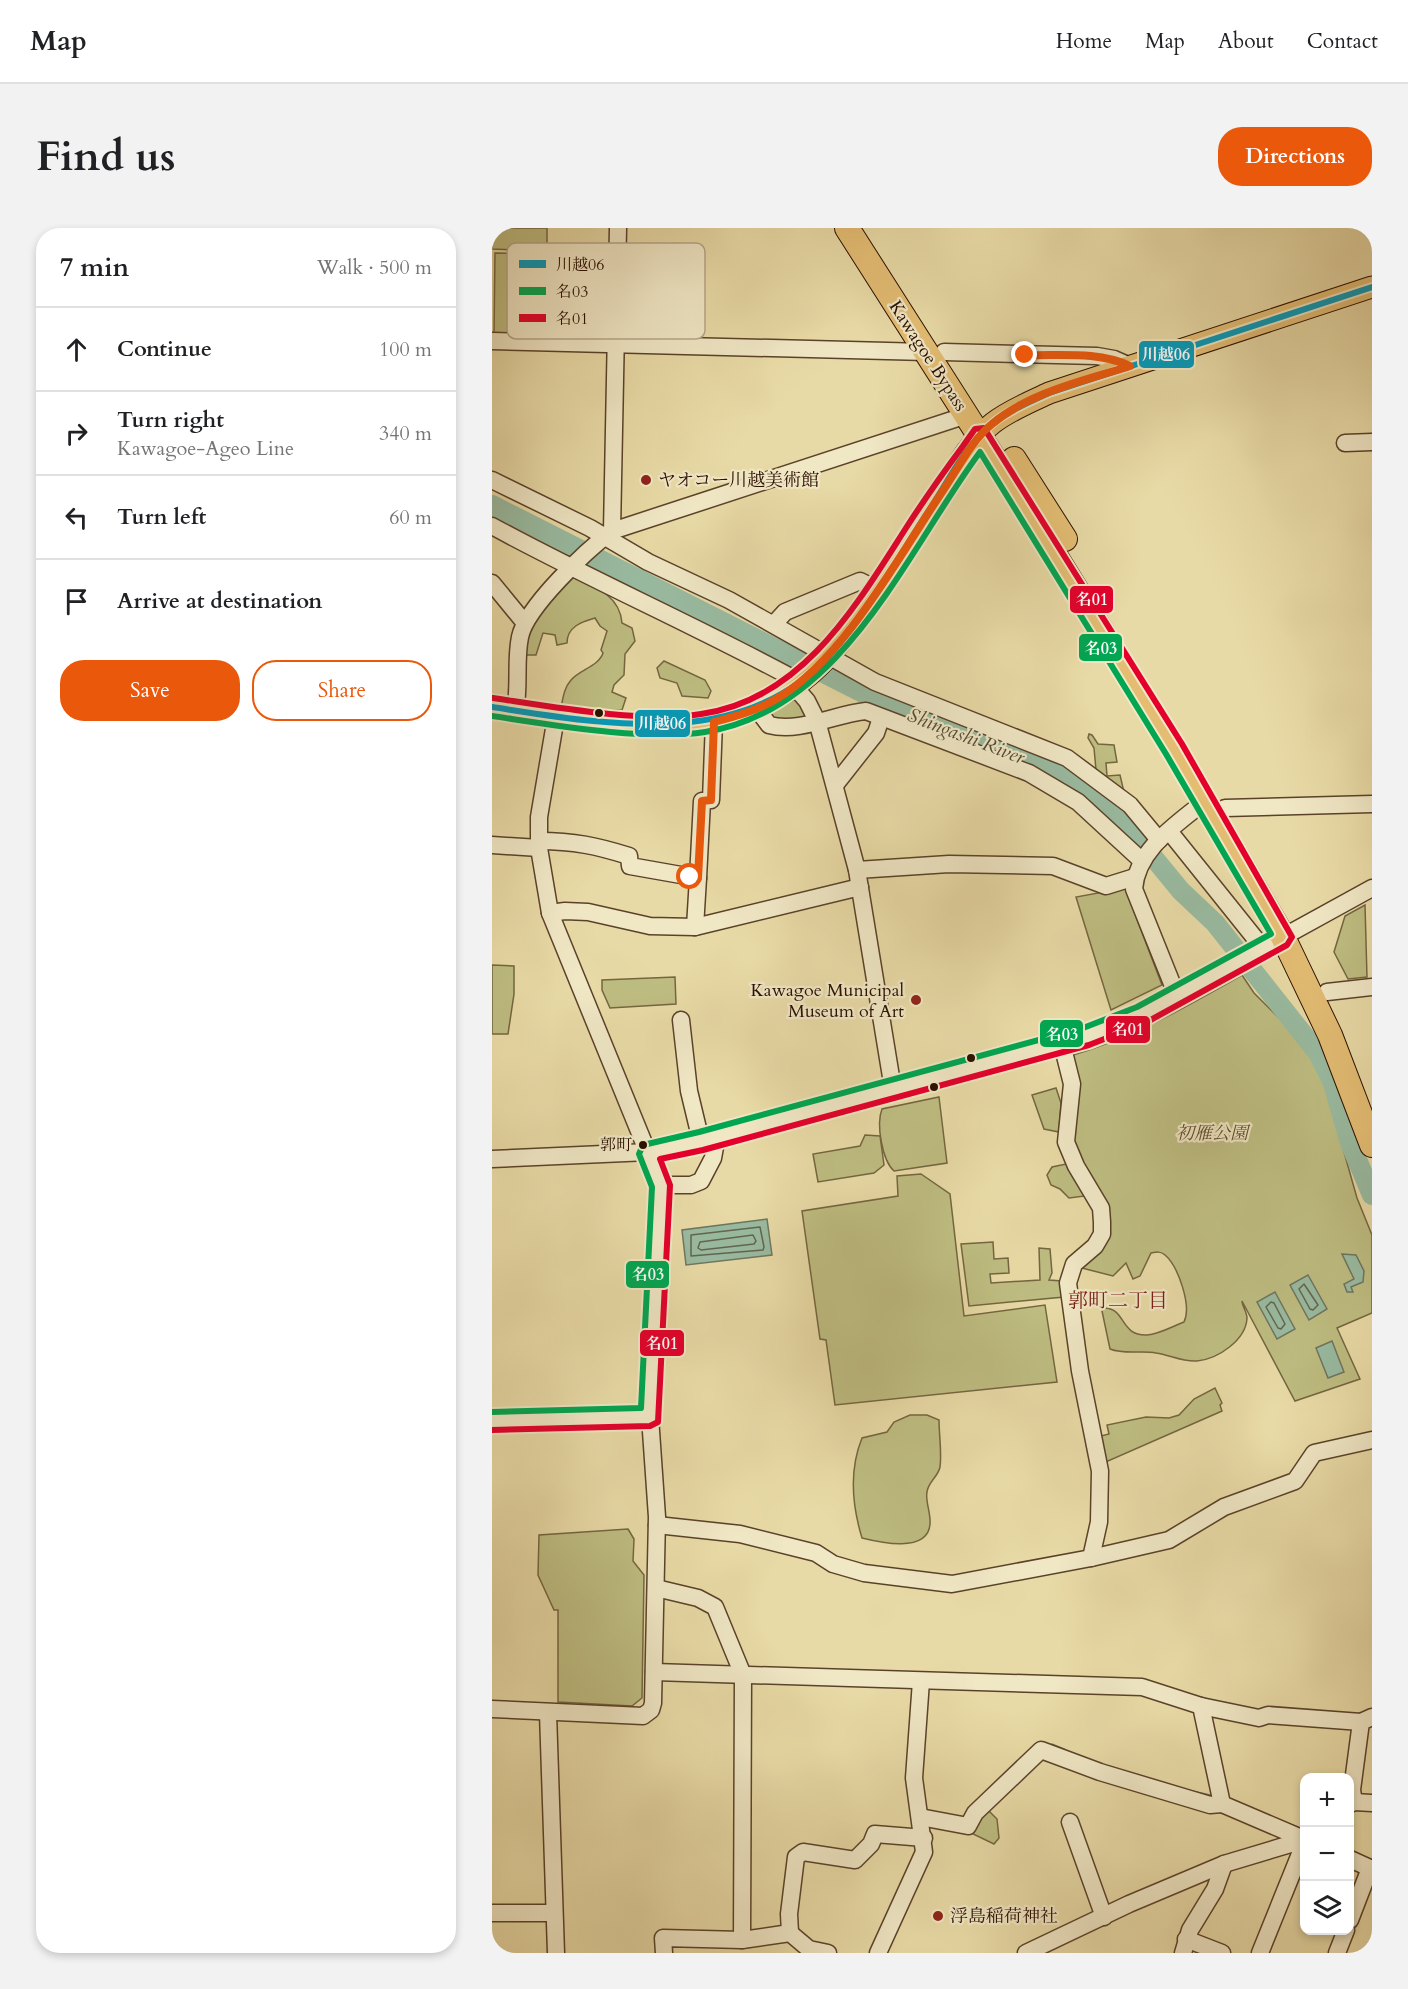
<!DOCTYPE html>
<html lang="en">
<head>
<meta charset="utf-8">
<style>
  :root { --surface:#fff; --page:#f2f2f2; --text:#202124; --muted:#757577; --line:#e0e0e0; --accent:#ea580c }
  body { margin:0; font-family:Cardo,"Noto Serif JP",serif; background:var(--page); color:var(--text) }
  .controls { position:absolute; right:18px; bottom:18px; display:grid; overflow:hidden; border-radius:12px; box-shadow:0 3px 9px #0003 }
  .controls button { width:54px; height:54px; display:grid; place-items:center; padding:0; border:0; border-bottom:2px solid var(--line); background:var(--surface); color:var(--text); font:30px sans-serif }
  .stop { position:absolute; width:18px; height:18px; margin:-14px; border:4px solid #ea580c; border-radius:50%; background:#fff }
  .stop.end { background:#ea580c; border-color:#fff; box-shadow:0 2px 6px #0008 }
  .list { margin:0; padding:0; list-style:none }
  h2 { display:flex; justify-content:space-between; align-items:center; height:78px; margin:0; padding:0 24px; font-size:26px }
  h2 small { font-size:20px; font-weight:400; color:var(--muted) }
  .list li { display:grid; grid-template-columns:39px 1fr auto; gap:18px; align-items:center; box-sizing:border-box; height:84px; padding:0 24px; border-top:2px solid var(--line) }
  .list b { display:block; font-size:22px; white-space:nowrap }
  .list p { margin:0; font-size:20px; white-space:nowrap; color:var(--muted) }
  .list em { font-size:20px; font-style:normal; color:var(--muted) }
  .actions { display:flex; gap:12px; padding:18px 24px }
  .actions a { flex:1; padding:14px 0; border:2px solid var(--accent); border-radius:24px; text-align:center; font-size:21px; color:var(--accent) }
  .actions .main { background:var(--accent); color:#fff }
  .icon { flex:none; width:33px; height:33px; fill:none; stroke:currentColor; stroke-width:2; stroke-linecap:round; stroke-linejoin:round }
  .map { position:relative; flex:none; width:880px; height:1725px; overflow:hidden; border-radius:24px }
  header { display:flex; align-items:center; gap:36px; box-sizing:border-box; height:84px; padding:0 30px; background:var(--surface); border-bottom:2px solid var(--line) }
  header strong { font-size:28px }
  nav { display:flex; gap:33px; margin-inline-start:auto; font-size:21px }
  .intro { display:flex; align-items:center; justify-content:space-between; box-sizing:border-box; height:144px; padding:0 36px }
  h1 { margin:0; font-size:42px }
  .button { padding:15px 27px; border-radius:24px; background:var(--accent); color:#fff; font-size:21px; font-weight:700 }
  main { display:flex; gap:36px; padding:0 36px }
  aside { flex:1; background:var(--surface); border-radius:24px; box-shadow:0 3px 9px #0003 }
  .map>svg:first-child { display:block }
  .green { fill:#bebd81; stroke:#746640; stroke-width:1.5 }
  .water { fill:#99bba1; stroke:#6d7661; stroke-width:1.5 }
  .lines { fill:none; stroke-linecap:round; stroke-linejoin:round }
  .shore { stroke:#626550; stroke-width:1.5 }
  .stream { stroke:#6d7661; stroke-width:3 }
  .river { stroke:#99bba1; stroke-width:20 }
  .minor-casing { stroke:#5a422a; stroke-width:19 }
  .major-casing { stroke:#2a0f00; stroke-width:23 }
  .highway-casing { stroke:#2a0f00; stroke-width:26 }
  .minor { stroke:#f0e7c5; stroke-width:16 }
  .major { stroke:#e4bd73; stroke-width:21 }
  .highway { stroke:#e4bd73; stroke-width:24 }
  .bus-1-casing { stroke:#f0e7c5; stroke-width:10 }
  .bus-2-casing { stroke:#f0e7c5; stroke-width:10 }
  .bus-3-casing { stroke:#f0e7c5; stroke-width:10 }
  .bus-1 { stroke:#049ab9; stroke-width:6 }
  .bus-2 { stroke:#00a651; stroke-width:6 }
  .bus-3 { stroke:#e4002b; stroke-width:6 }
  .route { stroke:#ea580c; stroke-width:8 }
  .poi-dot { fill:#8f2418; stroke:#f0e7c5; stroke-width:2 }
  .bus-dot { fill:#2a0f00; stroke:#f0e7c5; stroke-width:2 }
  .labels { text-anchor:middle; dominant-baseline:central; stroke-width:4.5; stroke-linejoin:round; paint-order:stroke }
  .bus-label { font-size:16px; fill:#2a0f00; stroke:#f0e7c5; text-anchor:end }
  .street-label { font-size:18px; fill:#2a0f00; stroke:#f0e7c5 }
  .poi-label { font-size:18px; fill:#2a0f00; stroke:#f0e7c5; text-anchor:start }
  .park-label { font-size:18px; font-style:italic; fill:#5e4c2d; stroke:#f0e7c5 }
  .water-label { font-size:20px; font-style:italic; fill:#514b38; stroke:#f0e7c5 }
  .neighbourhood-label { font-size:20px; fill:#7a1f14; stroke:#f0e7c5 }
  .key { fill:#f0e7c5; stroke:#b5a68a; stroke-width:1.5 }
  .key-label { font-size:16px; fill:#2a0f00 }
  .line-badge { stroke:#f0e7c5; stroke-width:2 }
  .badge-label { font-size:16px; text-anchor:middle; font-weight:bold; fill:#fff }
</style>
</head>
<body>
<header>
<strong>Map</strong>
<nav><a>Home</a><a>Map</a><a>About</a><a>Contact</a></nav>
</header>
<div class="intro"><h1>Find us</h1><a class="button">Directions</a></div>
<main>
<aside>
<h2>7 min<small>Walk · 500 m</small></h2>
<ul class="list">
<li><svg class="icon" aria-label="ahead" viewBox="0 0 24 24"><path d="M12 20V5M6 11l6-6 6 6"/></svg><div><b>Continue</b></div><em>100 m</em></li>
<li><svg class="icon" aria-label="right" viewBox="0 0 24 24"><path d="M7 20v-9h11M14 6l5 5-5 5"/></svg><div><b>Turn right</b><p>Kawagoe-Ageo Line</p></div><em>340 m</em></li>
<li><svg class="icon" aria-label="left" viewBox="0 0 24 24"><path d="M17 20v-9H6M10 6l-5 5 5 5"/></svg><div><b>Turn left</b></div><em>60 m</em></li>
<li><svg class="icon" aria-label="arrive" viewBox="0 0 24 24"><path d="M6 21V4h12l-3 4 3 4H6"/></svg><div><b>Arrive at destination</b></div></li>
</ul>
<div class="actions"><a class="main">Save</a><a>Share</a></div>
</aside>
<div class="map">
<svg width="880" height="1725" viewBox="0 0 880 1725">
  <rect width="100%" height="100%" fill="#e8daa6"/>
  <filter id="stains"><feTurbulence type="fractalNoise" baseFrequency=".00333" numOctaves="4"/><feColorMatrix values="0 0 0 0 .2 0 0 0 0 .09 0 0 0 0 .02 0 0 0 .5 -.17"/></filter>
  <radialGradient id="worn" r=".72"><stop offset=".6" stop-color="#630" stop-opacity="0"/><stop offset="1" stop-color="#630" stop-opacity=".3"/></radialGradient>
  <g class="green">
    <path d="M0 0H55V23L0 21Z"/>
    <path d="M3 25 54 26V109L2 108Z"/>
    <path d="M82 349C104 359 128 368 130 395L140 400 143 413 133 426 132 447 122 457 120 464 134 470 130 482 76 483 69 480C71 470 72 460 79 452 87 442 107 438 111 425L109 422 115 403 108 398 103 390C89 394 75 399 75 415L65 417 63 407 51 405 44 427H32L33 402 76 352Z"/>
    <path d="M172 433 213 452 219 463 216 470 190 468 185 455 168 450 165 440Z"/>
    <path d="M307 467 314 489 285 494 278 485Z"/>
    <path d="M597 506 600 507 606 516 622 517 625 534 614 535 615 548 628 547 632 564 604 542 602 520 596 510Z"/>
    <path d="M633 660 670 757 619 782 584 669Z"/>
    <path d="M873 677 875 749 856 751 842 724 853 688Z"/>
    <path d="M0 737 22 738V766L16 806H0Z"/>
    <path d="M750 747 762 765 798 801 827 839 839 868 841 885 865 970 880 1007V1085L845 1100 868 1151 803 1173 750 1073C750 1078 755 1084 755 1090 754 1112 726 1131 705 1133 690 1134 678 1127 664 1125 649 1122 633 1127 618 1121L610 1083 613 1080C634 1081 628 1108 655 1107 668 1106 681 1098 692 1094 700 1078 686 1038 673 1027 669 1023 664 1024 659 1025L648 1048 641 1051 634 1035 621 1048 586 1039 615 1002 582 919 581 896 588 860 578 828C640 810 694 779 750 747Z"/>
    <path d="M183 749 184 776 118 780 110 762V752Z"/>
    <path d="M564 860 569 875 567 904 552 901 540 867Z"/>
    <path d="M447 869 455 935 402 943C390 932 384 896 390 881Z"/>
    <path d="M373 907 388 908 392 937 382 945 326 954 321 926 368 918Z"/>
    <path d="M574 936 593 968 577 970 568 961 559 957 555 947 560 939Z"/>
    <path d="M429 946 458 966 472 1088 553 1077 565 1154 343 1177 334 1112 328 1111 310 983 406 968 405 948Z"/>
    <path d="M501 1014 502 1031 516 1030 517 1045 498 1046 499 1055 548 1052 547 1020 558 1021 560 1045 557 1052 570 1053 572 1069 477 1078 469 1016Z"/>
    <path d="M723 1160 730 1175 728 1177 730 1183 616 1233 611 1232 605 1209 617 1206 615 1197 654 1189 677 1190 687 1187 702 1171Z"/>
    <path d="M418 1187H435L447 1192C447 1207 450 1225 448 1239 446 1249 436 1254 435 1264 433 1273 439 1285 438 1296 436 1326 386 1314 370 1310 360 1277 357 1242 370 1210L395 1204 402 1194Z"/>
    <path d="M136 1301 142 1311 141 1333 152 1347 150 1470 140 1478 66 1474V1382H62L46 1347 47 1307Z"/>
    <path d="M495 1581 505 1591 507 1610 502 1616 479 1605Z"/>
  </g>
  <g class="water">
    <path d="M275 991 280 1027 194 1037 190 1002Z"/>
    <path d="M850 1026 864 1027 872 1043 871 1054 859 1059 861 1064H855L852 1056 862 1051Z"/>
    <path d="M816 1047 835 1081 817 1092 798 1057Z"/>
    <path d="M783 1064 803 1101 785 1111 765 1074Z"/>
    <path d="M840 1113 852 1144 836 1150 824 1120Z"/>
  </g>
  <g class="lines">
    <g class="shore">
      <path d="M268 999 272 1019 271 1022 199 1028V1007Z"/>
      <path d="M261 1007 264 1013 262 1016 209 1022 206 1020 208 1014Z"/>
      <path d="M812 1056 826 1077 821 1082 818 1081 807 1061Z"/>
      <path d="M779 1074 782 1075 793 1096 789 1101 786 1100 774 1079Z"/>
    </g>
    <g class="stream">
      <path d="M560 1517 572 1522"/>
      <path d="M701 1564 719 1568"/>
    </g>
    <path class="river" d="M0 277 401 480 459 503 503 515 545 533 592 559 652 618 689 663 723 695 826 825 841 855 858 915 880 967"/>
    <g class="minor-casing">
      <g id="minor">
        <path d="M0 113 434 124"/>
        <path d="M452 124 605 128 622 131 638 138"/>
        <path d="M853 215 880 214"/>
        <path d="M0 252 98 300 156 334 237 372 383 454 575 530 638 577 667 612"/>
        <path d="M0 298C101 353 207 399 308 454"/>
        <path d="M120 303 126 0"/>
        <path d="M0 355 32 394"/>
        <path d="M282 396 293 384 368 353 386 362"/>
        <path d="M302 458 315 473 325 493 365 642 401 861"/>
        <path d="M265 481 277 497C308 505 343 486 374 483L537 545 586 574 649 632"/>
        <path d="M23 483C28 458 23 433 28 409 34 379 95 322 120 303L475 187"/>
        <path d="M343 557 384 505 389 490"/>
        <path d="M733 580 880 576"/>
        <path d="M677 603 770 719"/>
        <path d="M47 613C82 613 105 618 137 628L138 638 206 650 210 573 219 572 222 494"/>
        <path d="M0 617 47 620"/>
        <path d="M365 642 457 636 561 638 614 658 643 649"/>
        <path d="M58 685 73 683 96 684 158 698 203 699 368 659"/>
        <path d="M203 699 206 650"/>
        <path d="M835 764 880 759"/>
        <path d="M685 768 642 661C645 621 684 597 713 573"/>
        <path d="M189 792 197 863 209 913"/>
        <path d="M0 931 156 924 209 913 594 809 649 787 880 660"/>
        <path d="M169 957H199L209 953 221 930 225 908"/>
        <path d="M0 1193 158 1189"/>
        <path d="M165 1297 248 1306 324 1325 341 1336 372 1345 460 1356 599 1330 607 1294 608 1243 588 1143 576 1055 582 1036 603 1018 610 1006V994L609 980 584 938 574 914 580 856 570 816"/>
        <path d="M599 1330 677 1312 732 1279 803 1253 822 1225 880 1212"/>
        <path d="M164 1360 206 1370 223 1379 251 1447 250 1712"/>
        <path d="M162 1444 650 1459 709 1478 730 1576 812 1611"/>
        <path d="M709 1478 767 1490 776 1487 869 1494"/>
        <path d="M0 1481 151 1488 159 1482 161 1475 165 1289 158 1189 169 957 58 685 47 620V589L64 489"/>
        <path d="M56 1485 64 1725"/>
        <path d="M862 1574 860 1562 869 1494 880 1489"/>
        <path d="M858 1576 862 1574 880 1575"/>
        <path d="M428 1589 476 1598 483 1585 549 1522 608 1544 718 1577 730 1576"/>
        <path d="M578 1594 612 1689"/>
        <path d="M858 1631 880 1641"/>
        <path d="M0 1685H62"/>
        <path d="M858 1692 878 1640"/>
        <path d="M298 1705 297 1686 304 1629 311 1624 363 1632 379 1616 383 1606 432 1610"/>
        <path d="M694 1711 730 1725"/>
        <path d="M172 1725 171 1710 250 1712 298 1705 317 1721 336 1725"/>
        <path d="M386 1725 432 1624 422 1550 429 1453"/>
        <path d="M534 1725 637 1676 732 1636 812 1612"/>
        <path d="M691 1725 698 1702 723 1661 732 1636"/>
        <path d="M768 1725 812 1616"/>
        <path d="M845 1725 854 1702"/>
      </g>
    </g>
    <g class="major-casing">
      <path id="major" d="M0 479C113 496 247 525 334 431 374 387 404 332 437 283 456 255 474 216 501 195 518 182 538 174 557 165L880 59"/>
    </g>
    <g class="highway-casing">
      <g id="highway">
        <path d="M355 0 548 303 682 521 791 709 838 807 880 917"/>
        <path d="M522 231 573 311"/>
      </g>
    </g>
    <use href="#minor" class="minor"/>
    <use href="#major" class="major"/>
    <use href="#highway" class="highway"/>
    <g class="bus-1-casing">
      <path id="bus-1" d="M0 479C112 496 249 523 336 429 375 386 403 335 434 287 455 256 471 219 501 195 517 182 538 174 557 165L880 59"/>
    </g>
    <g class="bus-2-casing">
      <path id="bus-2" d="M0 488C61 497 153 513 213 504 350 483 414 324 488 224L674 526 779 706 645 779 591 800 207 904 151 917 147 926 160 959 149 1180 0 1184"/>
    </g>
    <g class="bus-3-casing">
      <path id="bus-3" d="M0 1202 158 1198 166 1194 178 957 168 931 211 922 597 817 653 795 795 717 800 709 690 516 492 200 483 201 471 218C451 245 432 272 414 300 364 378 310 472 209 486 151 495 61 479 1 470"/>
    </g>
    <use href="#bus-1" class="bus-1"/>
    <use href="#bus-2" class="bus-2"/>
    <use href="#bus-3" class="bus-3"/>
  </g>
  <g class="lines">
    <path class="route" d="M198 649 206 650 210 573 219 572 222 494C245 488 266 482 286 470 353 430 408 326 452 261 466 240 480 212 500 196 538 164 592 153 638 138 606 123 568 128 533 127"/>
  </g>
  <g class="poi-dot">
    <circle cx="154" cy="252" r="6"/>
    <circle cx="424" cy="772" r="6"/>
    <circle cx="446" cy="1688" r="6"/>
  </g>
  <g class="bus-dot">
    <circle cx="107" cy="485" r="5"/>
    <circle cx="479" cy="830" r="5"/>
    <circle cx="442" cy="859" r="5"/>
    <circle cx="151" cy="917" r="5"/>
  </g>
  <g class="labels">
    <g class="bus-label">
      <text x="140" y="917">郭町</text>
    </g>
    <g class="street-label">
      <text transform="translate(436 128) rotate(57)">Kawagoe Bypass</text>
    </g>
    <g class="poi-label">
      <text x="166" y="252">ヤオコー川越美術館</text>
      <text x="412" y="762" text-anchor="end">Kawagoe Municipal<tspan x="412" dy="21">Museum of Art</tspan></text>
      <text x="458" y="1688">浮島稲荷神社</text>
    </g>
    <g class="park-label">
      <text x="720" y="905">初雁公園</text>
    </g>
    <g class="water-label">
      <text transform="translate(474 508) rotate(21)">Shingashi River</text>
    </g>
    <g class="neighbourhood-label">
      <text x="626" y="1072">郭町二丁目</text>
    </g>
  </g>
  <rect x="15" y="15" width="198" height="96" rx="9" class="key"/>
  <rect x="27" y="32" width="27" height="8" fill="#049ab9"/>
  <rect x="27" y="59" width="27" height="8" fill="#00a651"/>
  <rect x="27" y="86" width="27" height="8" fill="#e4002b"/>
  <g class="key-label">
    <text x="64" y="42">川越06</text>
    <text x="64" y="69">名03</text>
    <text x="64" y="96">名01</text>
  </g>
  <g class="line-badge">
    <rect x="646" y="112" width="57" height="29" rx="6" fill="#049ab9"/>
    <rect x="577" y="357" width="45" height="29" rx="6" fill="#e4002b"/>
    <rect x="586" y="405" width="45" height="29" rx="6" fill="#00a651"/>
    <rect x="142" y="481" width="57" height="29" rx="6" fill="#049ab9"/>
    <rect x="613" y="787" width="46" height="29" rx="6" fill="#e4002b"/>
    <rect x="547" y="791" width="45" height="29" rx="6" fill="#00a651"/>
    <rect x="133" y="1032" width="45" height="29" rx="6" fill="#00a651"/>
    <rect x="147" y="1101" width="46" height="28" rx="6" fill="#e4002b"/>
  </g>
  <g class="badge-label">
    <text x="674" y="132">川越06</text>
    <text x="600" y="377">名01</text>
    <text x="609" y="426">名03</text>
    <text x="170" y="501">川越06</text>
    <text x="636" y="807">名01</text>
    <text x="570" y="812">名03</text>
    <text x="156" y="1052">名03</text>
    <text x="170" y="1121">名01</text>
  </g>
  <rect width="100%" height="100%" filter="url(#stains)"/>
  <rect width="100%" height="100%" fill="url(#worn)"/>
</svg>
<div class="controls">
<button>+</button>
<button>−</button>
<button><svg class="icon" aria-label="layers" viewBox="0 0 24 24"><path d="M12 4l9 5-9 5-9-5zM3 14l9 5 9-5"/></svg></button>
</div>
<div class="stop" style="left:198px;top:649px"></div>
<div class="stop end" style="left:533px;top:127px"></div>
</div>
</main>
</body>
</html>
